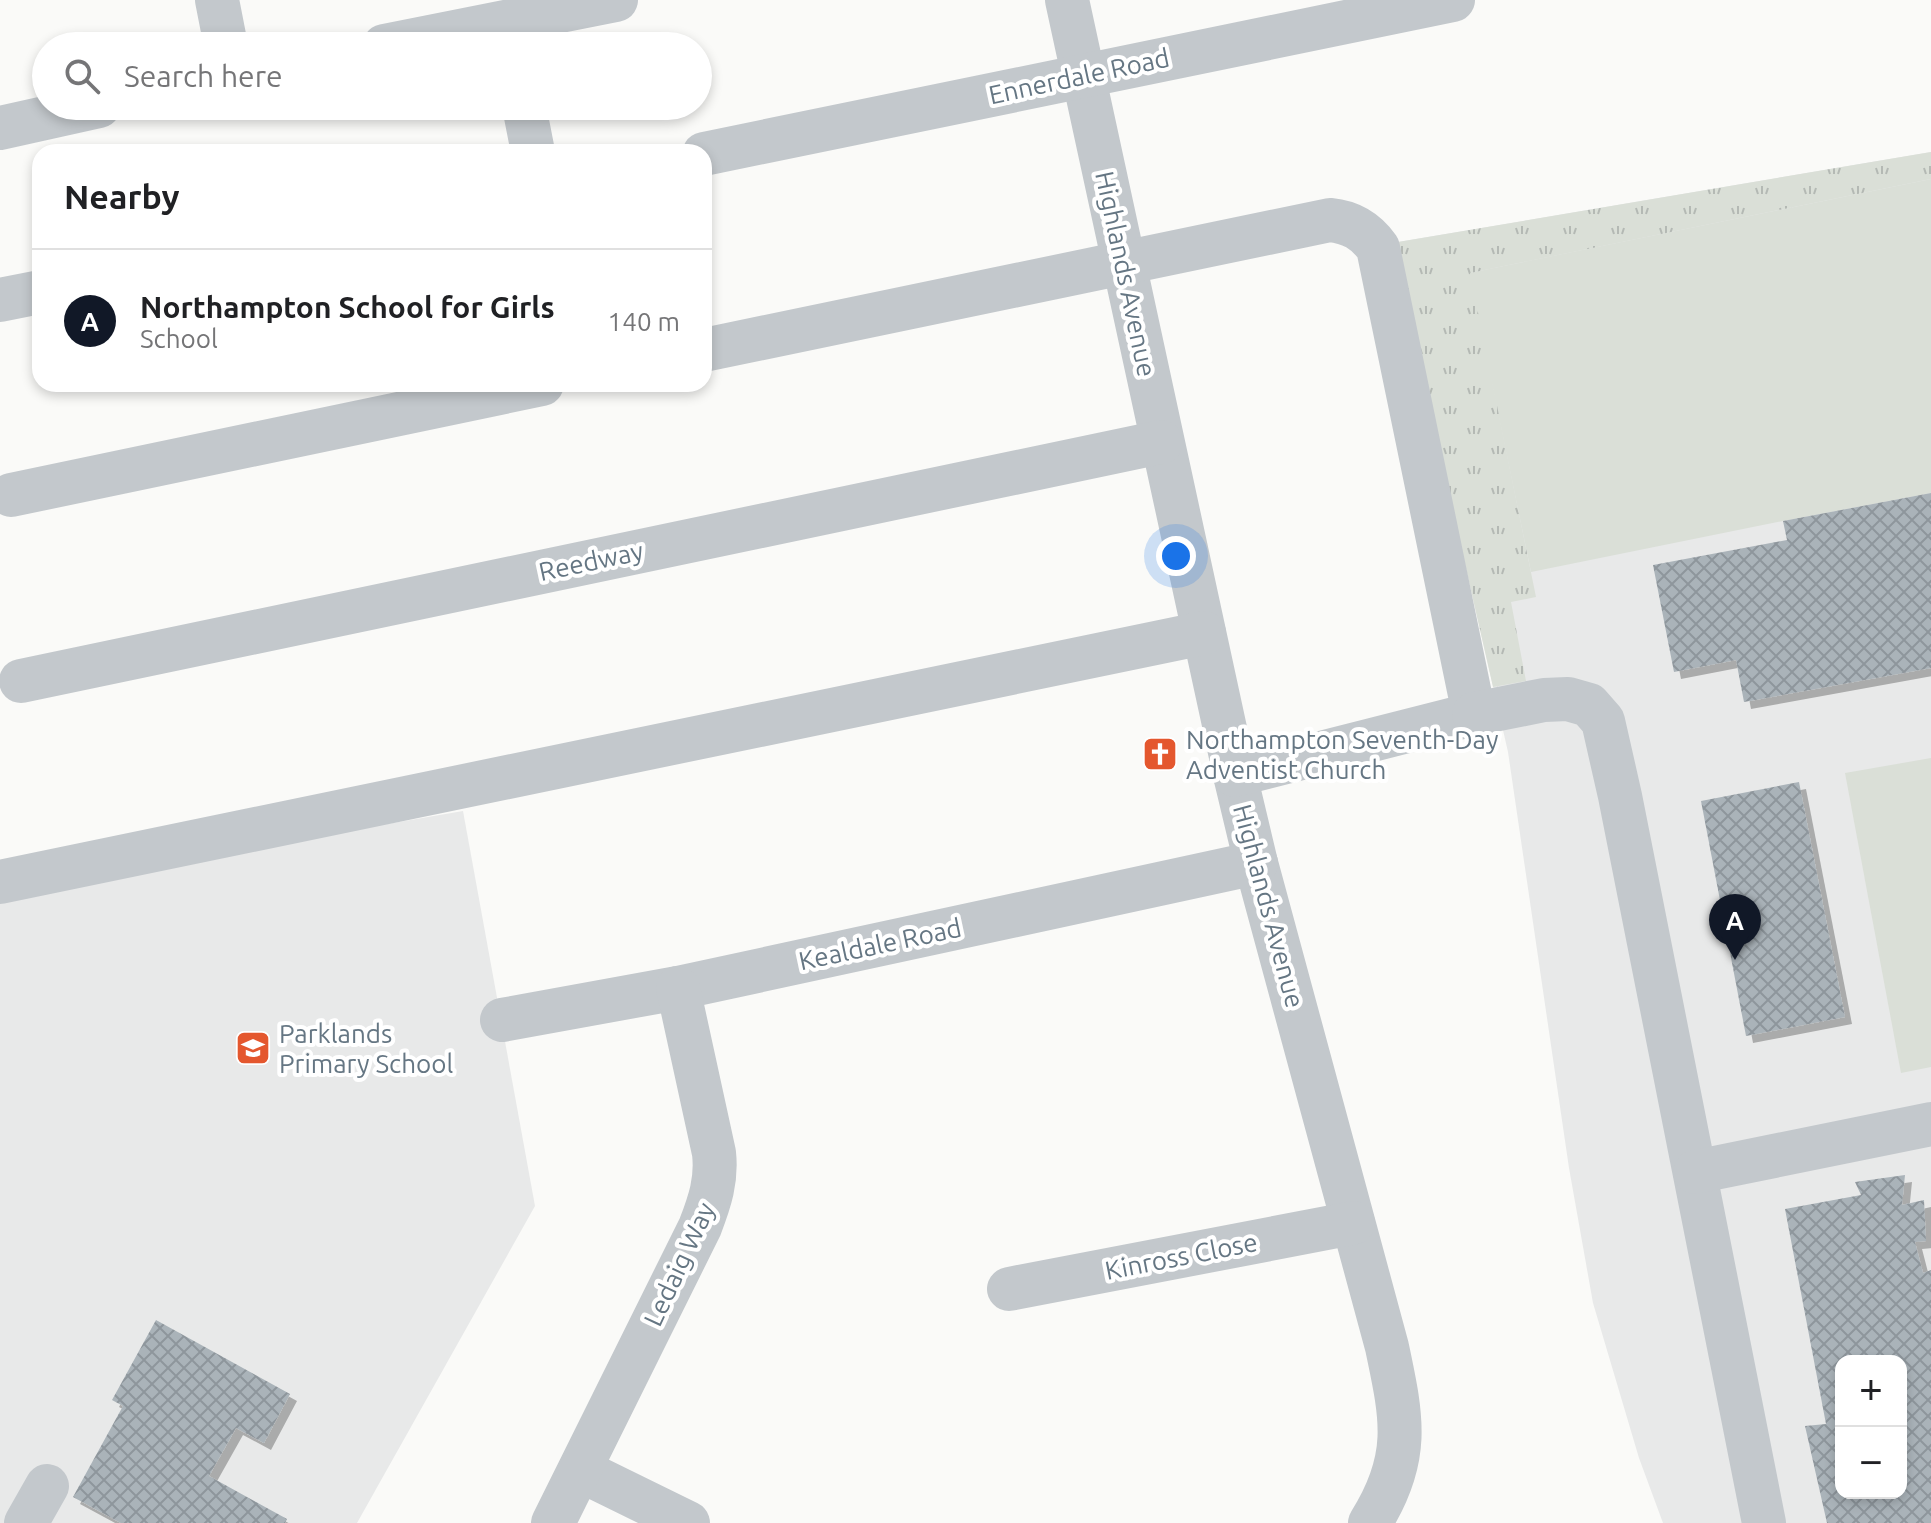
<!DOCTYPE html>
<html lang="en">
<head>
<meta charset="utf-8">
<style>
  :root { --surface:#fff; --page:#f6f6f6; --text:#202124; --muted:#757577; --line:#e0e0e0; --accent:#111827 }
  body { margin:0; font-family:Ubuntu,sans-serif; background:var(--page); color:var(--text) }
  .controls { position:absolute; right:24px; bottom:24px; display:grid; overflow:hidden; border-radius:16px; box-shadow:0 4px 12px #0003 }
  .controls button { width:72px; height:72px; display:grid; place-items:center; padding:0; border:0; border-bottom:2px solid var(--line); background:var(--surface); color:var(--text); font:40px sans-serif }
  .you { position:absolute; left:1176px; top:556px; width:28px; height:28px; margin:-20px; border:6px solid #fff; border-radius:50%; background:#1a73e8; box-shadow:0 0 0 12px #1a73e833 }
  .badge { display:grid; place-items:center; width:52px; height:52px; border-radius:50%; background:var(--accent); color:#fff; font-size:26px; font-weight:700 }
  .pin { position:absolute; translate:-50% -66px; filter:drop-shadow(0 2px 4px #0008) }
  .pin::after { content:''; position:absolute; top:42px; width:28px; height:24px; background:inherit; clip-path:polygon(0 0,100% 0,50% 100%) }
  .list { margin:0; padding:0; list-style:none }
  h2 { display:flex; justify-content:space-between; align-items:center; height:104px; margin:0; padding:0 32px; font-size:34px }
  h2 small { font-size:26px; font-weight:400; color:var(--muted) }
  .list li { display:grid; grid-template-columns:52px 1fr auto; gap:24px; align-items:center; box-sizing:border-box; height:144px; padding:0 32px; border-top:2px solid var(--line) }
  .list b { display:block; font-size:30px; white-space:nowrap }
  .list p { margin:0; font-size:26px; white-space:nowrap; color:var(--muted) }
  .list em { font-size:26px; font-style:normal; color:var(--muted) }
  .icon { flex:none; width:44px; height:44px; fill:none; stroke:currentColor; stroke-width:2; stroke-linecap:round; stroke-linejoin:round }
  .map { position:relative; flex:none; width:1931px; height:1523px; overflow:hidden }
  .search { position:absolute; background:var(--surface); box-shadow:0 4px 12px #0003; left:32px; top:32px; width:680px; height:88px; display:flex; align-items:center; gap:20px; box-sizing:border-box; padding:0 28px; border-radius:44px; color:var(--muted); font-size:30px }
  .panel { position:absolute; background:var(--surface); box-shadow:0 4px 12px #0003; left:32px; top:144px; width:680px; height:248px; border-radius:24px }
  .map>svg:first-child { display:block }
  .built { fill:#e8e9e9; fill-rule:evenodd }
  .grass { fill:#dadfd7 }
  .park { fill:url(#park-tufts) }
  .building { fill:url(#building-cross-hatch); fill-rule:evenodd; filter:url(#shadow) }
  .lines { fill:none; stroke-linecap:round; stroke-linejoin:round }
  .minor { stroke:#c3c8cc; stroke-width:44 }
  .labels { text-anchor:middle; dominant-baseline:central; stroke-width:8; stroke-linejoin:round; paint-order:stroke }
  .street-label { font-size:26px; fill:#657683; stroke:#fff }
  .poi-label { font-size:26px; fill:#657683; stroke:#fff; text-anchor:start }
</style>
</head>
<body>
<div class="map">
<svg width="1931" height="1523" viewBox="0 0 1931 1523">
  <defs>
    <pattern id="park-tufts" width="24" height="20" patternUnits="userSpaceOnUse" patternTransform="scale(2)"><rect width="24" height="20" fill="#dadfd7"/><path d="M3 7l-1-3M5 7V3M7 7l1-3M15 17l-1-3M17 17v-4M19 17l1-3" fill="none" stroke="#b4b9b4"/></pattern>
    <pattern id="building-cross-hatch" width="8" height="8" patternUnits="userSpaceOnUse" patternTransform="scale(2)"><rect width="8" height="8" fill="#aab3b9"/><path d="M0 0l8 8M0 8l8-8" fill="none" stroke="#8e969c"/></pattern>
    <filter id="shadow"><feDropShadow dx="7" dy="7" stdDeviation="0" flood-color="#0004"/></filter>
  </defs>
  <rect width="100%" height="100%" fill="#fafaf8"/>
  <g class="built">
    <path d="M1931 152V1523H1663L1639 1458 1593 1303 1569 1168 1508 752 1392 243ZM1841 1361H1901V1493H1841Z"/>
    <path d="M463 811 535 1206 357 1523H0V890Z"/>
  </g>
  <g class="grass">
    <path d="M1931 179V493L1783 521 1531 572 1469 273Z"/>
    <path d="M1931 758V1067L1901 1073 1845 773Z"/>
  </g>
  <path class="park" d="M1931 152V179L1470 273 1536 597 1511 602 1526 681 1493 687 1392 243Z"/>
  <g class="building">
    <path d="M1931 493V668L1744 702 1736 660 1674 672 1653 565 1787 540 1783 521Z"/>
    <path d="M1799 782 1845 1017 1746 1036 1701 801Z"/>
    <path d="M1905 1175 1902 1205 1924 1200 1926 1241 1915 1242 1923 1273 1931 1270V1523H1827L1805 1426 1826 1424 1785 1209 1861 1195 1855 1182ZM1841 1361H1901V1493H1841Z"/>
    <path d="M156 1320 290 1394 264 1443 236 1428 209 1476 287 1519 285 1523H121L73 1497 123 1406 112 1400Z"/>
  </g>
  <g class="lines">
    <g class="minor">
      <path d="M217 0 226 46"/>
      <path d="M1067 0 1235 775 1256 863 1387 1347C1402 1418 1411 1458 1370 1523"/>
      <path d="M384 46 616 0"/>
      <path d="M524 106 533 152"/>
      <path d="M0 128 99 106"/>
      <path d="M704 154 1453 0"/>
      <path d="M0 300 40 292"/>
      <path d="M704 350 1330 220C1351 222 1366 231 1378 248L1474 714 1235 775"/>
      <path d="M11 495 542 384"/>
      <path d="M21 681 1161 442"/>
      <path d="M1474 714 1544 700 1568 699 1589 705 1603 721 1620 796 1764 1523"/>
      <path d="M0 882 1204 633"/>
      <path d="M502 1020 678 988 1256 863"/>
      <path d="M1695 1172 1931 1124"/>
      <path d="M1009 1289 1353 1223"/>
      <path d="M580 1470 688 1523"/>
      <path d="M26 1523 47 1486"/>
      <path d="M553 1523 700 1227C710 1201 717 1180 714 1153L678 988"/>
    </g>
  </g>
  <defs>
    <g id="church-square" transform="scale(1.8)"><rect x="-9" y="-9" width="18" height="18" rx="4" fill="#e4572e" stroke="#fff"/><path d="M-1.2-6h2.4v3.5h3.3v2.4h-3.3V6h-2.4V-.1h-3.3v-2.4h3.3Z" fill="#fff"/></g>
    <g id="school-square" transform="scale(1.8)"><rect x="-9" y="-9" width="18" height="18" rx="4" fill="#e4572e" stroke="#fff"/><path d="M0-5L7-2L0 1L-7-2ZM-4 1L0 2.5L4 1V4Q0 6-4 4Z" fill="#fff"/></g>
  </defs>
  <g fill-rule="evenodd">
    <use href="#church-square" x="1160" y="754"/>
    <use href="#school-square" x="253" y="1048"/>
  </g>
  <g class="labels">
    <g class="street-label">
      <text transform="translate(1079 76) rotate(-12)">Ennerdale Road</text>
      <text transform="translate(1126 274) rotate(78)">Highlands Avenue</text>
      <text transform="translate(591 561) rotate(-12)">Reedway</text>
      <text transform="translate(1269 906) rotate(75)">Highlands Avenue</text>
      <text transform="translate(880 944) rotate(-12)">Kealdale Road</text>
      <text transform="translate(1181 1256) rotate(-11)">Kinross Close</text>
      <text transform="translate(679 1264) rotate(-65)">Ledaig Way</text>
    </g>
    <g class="poi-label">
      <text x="1186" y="739">Northampton Seventh-Day<tspan x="1186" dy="30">Adventist Church</tspan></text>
      <text x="279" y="1033">Parklands<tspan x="279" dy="30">Primary School</tspan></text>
    </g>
  </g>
</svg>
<div class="controls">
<button>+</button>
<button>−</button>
</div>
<div class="you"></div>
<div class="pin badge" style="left:1735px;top:960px">A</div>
<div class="search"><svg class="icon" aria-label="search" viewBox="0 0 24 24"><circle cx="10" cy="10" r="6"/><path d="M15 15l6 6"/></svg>Search here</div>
<section class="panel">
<h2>Nearby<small></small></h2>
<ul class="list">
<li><span class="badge">A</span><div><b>Northampton School for Girls</b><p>School</p></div><em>140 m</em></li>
</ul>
</section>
</div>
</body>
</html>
